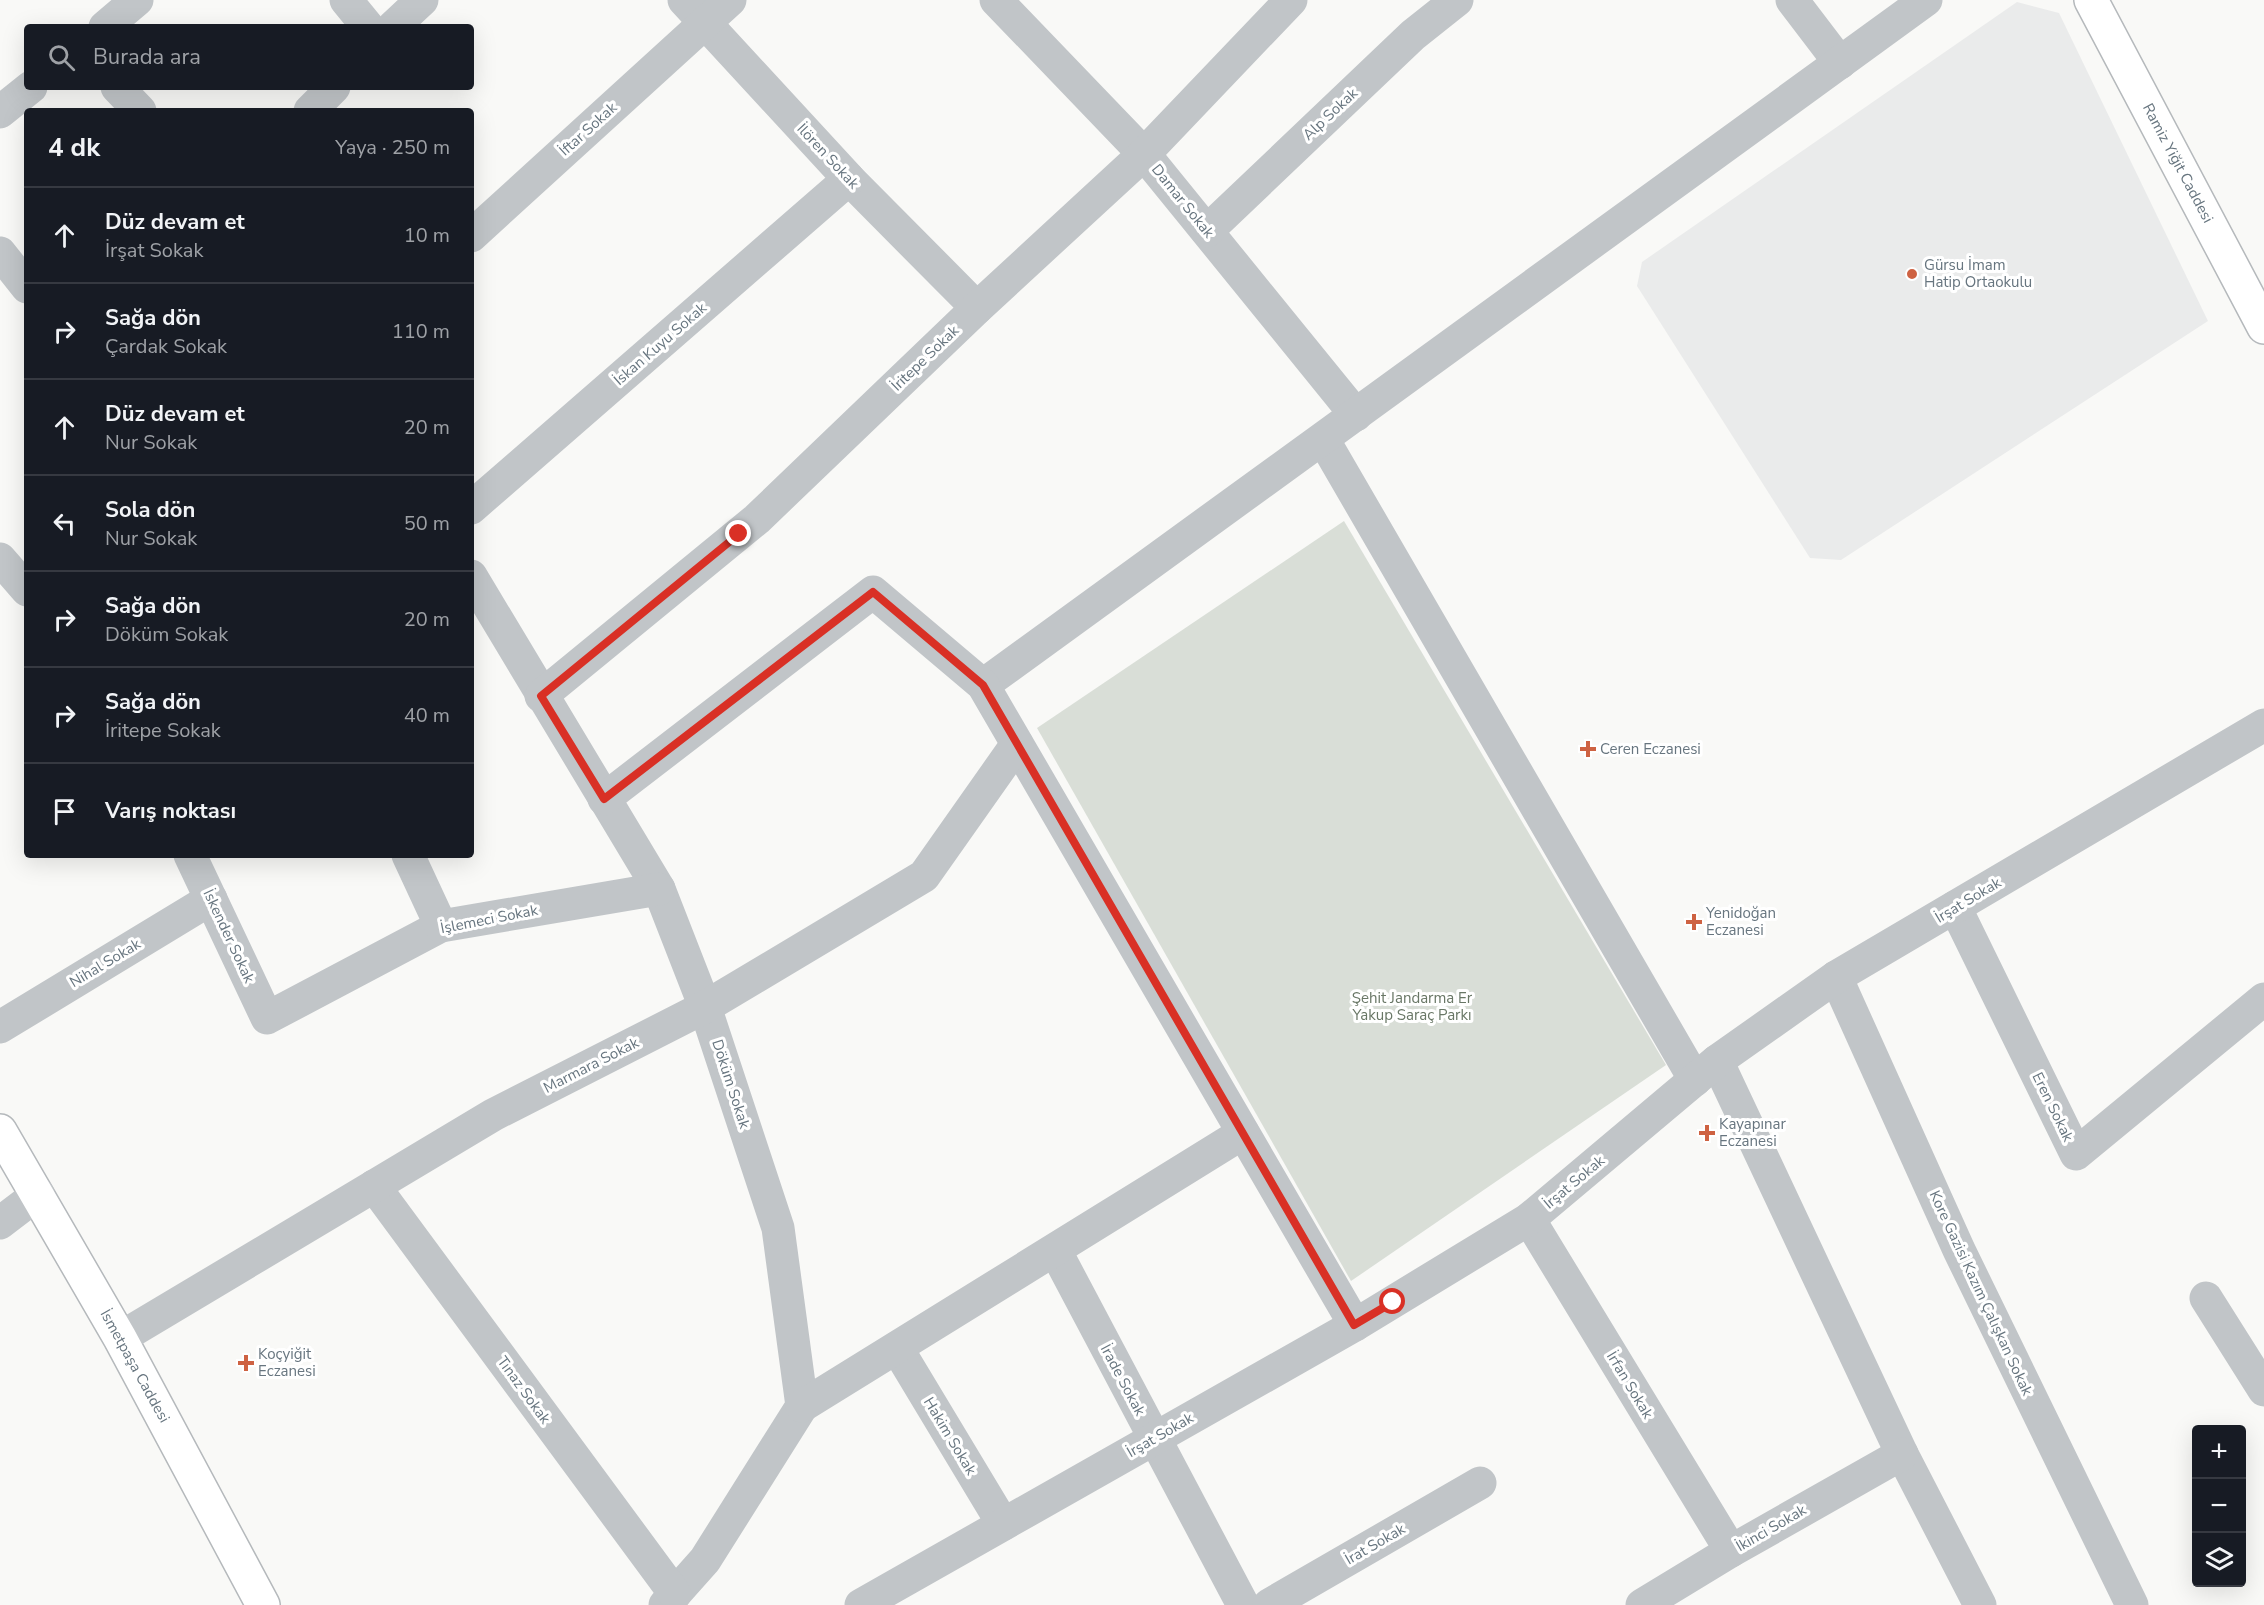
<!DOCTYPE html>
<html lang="tr">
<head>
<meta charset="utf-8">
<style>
  :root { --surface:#171b24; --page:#242831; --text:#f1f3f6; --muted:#9ea1a6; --line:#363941 }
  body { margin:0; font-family:"Nunito Sans",sans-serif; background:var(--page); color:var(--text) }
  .controls { position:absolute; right:18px; bottom:18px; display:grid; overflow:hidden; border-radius:6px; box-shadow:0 6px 24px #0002 }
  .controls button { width:54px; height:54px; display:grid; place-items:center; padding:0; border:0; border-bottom:2px solid var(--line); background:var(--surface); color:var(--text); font:30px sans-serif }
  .stop { position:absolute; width:18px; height:18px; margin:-14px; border:4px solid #d93025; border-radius:50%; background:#fff }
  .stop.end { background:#d93025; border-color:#fff; box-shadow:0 2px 6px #0008 }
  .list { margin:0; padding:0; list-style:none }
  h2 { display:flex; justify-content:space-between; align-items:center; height:78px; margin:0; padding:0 24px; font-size:26px }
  h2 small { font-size:20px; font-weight:400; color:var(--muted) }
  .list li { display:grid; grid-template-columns:39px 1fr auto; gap:18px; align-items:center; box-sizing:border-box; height:96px; padding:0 24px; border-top:2px solid var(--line) }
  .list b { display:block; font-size:22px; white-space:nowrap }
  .list p { margin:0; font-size:20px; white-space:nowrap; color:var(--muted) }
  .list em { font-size:20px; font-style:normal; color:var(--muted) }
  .icon { flex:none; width:33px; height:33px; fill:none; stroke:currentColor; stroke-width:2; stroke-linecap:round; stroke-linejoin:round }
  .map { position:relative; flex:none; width:2264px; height:1605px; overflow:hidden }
  .search { position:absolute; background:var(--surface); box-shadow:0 6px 24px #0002; left:24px; top:24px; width:450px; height:66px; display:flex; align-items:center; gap:15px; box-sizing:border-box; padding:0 21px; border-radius:6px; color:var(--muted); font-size:22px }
  .panel { position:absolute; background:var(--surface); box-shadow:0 6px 24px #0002; left:24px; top:108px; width:450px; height:750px; border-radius:6px }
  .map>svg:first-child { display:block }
  .built { fill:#eaebeb }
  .green { fill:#d9ded7 }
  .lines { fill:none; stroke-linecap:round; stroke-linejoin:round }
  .major-casing { stroke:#b5b9bc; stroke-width:36 }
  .minor { stroke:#c1c5c8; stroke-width:33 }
  .major { stroke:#fff; stroke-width:33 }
  .route { stroke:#d93025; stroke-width:8 }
  .poi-dot { fill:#ce6242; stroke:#fff; stroke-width:2 }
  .labels { text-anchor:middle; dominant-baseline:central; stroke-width:6; stroke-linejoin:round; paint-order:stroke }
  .street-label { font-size:15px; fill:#67757f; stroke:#fff }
  .poi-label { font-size:15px; fill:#67757f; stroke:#fff; text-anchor:start }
  .park-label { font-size:15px; fill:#697766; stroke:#fff }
</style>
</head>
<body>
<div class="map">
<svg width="2264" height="1605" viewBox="0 0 2264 1605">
  <rect width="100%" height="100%" fill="#f9f9f7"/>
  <path class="built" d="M2017 2 2059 13 2208 321 1841 560 1810 558 1637 286 1642 262Z"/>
  <path class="green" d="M1344 521 1666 1065 1351 1281 1037 728Z"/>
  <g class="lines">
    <g class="major-casing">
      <g id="major">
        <path d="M2091 0 2264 327"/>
        <path d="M0 1131 120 1338 263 1605"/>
      </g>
    </g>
    <g class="minor">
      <path d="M346 0 368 27"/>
      <path d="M684 0 849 179 977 308"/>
      <path d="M996 0 1144 154 1356 415"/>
      <path d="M1792 0 1840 63"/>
      <path d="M105 27 137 0"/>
      <path d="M393 27 422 0"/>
      <path d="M117 87 140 111"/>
      <path d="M310 111 334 87"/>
      <path d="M0 112 31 87"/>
      <path d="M1207 231 1413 35 1457 0"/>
      <path d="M471 236 730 0"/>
      <path d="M0 253 27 287"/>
      <path d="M1323 439 1695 1080"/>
      <path d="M471 508 849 179"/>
      <path d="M0 559 27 590"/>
      <path d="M471 576 659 889 705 1007 778 1228 802 1406 705 1560 665 1605"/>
      <path d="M983 685 1926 0"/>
      <path d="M541 696 757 519 977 308 1144 154 1291 0"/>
      <path d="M604 799 873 592 983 685 1355 1325"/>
      <path d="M190 855 267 1018 441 926 659 889"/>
      <path d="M408 855 441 926"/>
      <path d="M1955 907 2076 1154 2264 999"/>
      <path d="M1836 977 1959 1250 2132 1605"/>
      <path d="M0 1027 211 899"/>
      <path d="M1717 1061 1902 1454 1980 1605"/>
      <path d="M374 1186 675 1594"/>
      <path d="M1529 1219 1731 1551"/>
      <path d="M0 1223 38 1194"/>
      <path d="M1055 1250 1243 1605"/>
      <path d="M2206 1298 2264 1390"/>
      <path d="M120 1338 493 1115 705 1007 924 876 1017 744"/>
      <path d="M897 1348 1003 1524"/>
      <path d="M802 1406 1243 1133"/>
      <path d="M861 1605 1355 1325 1529 1219 1717 1061 1836 977 2264 725"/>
      <path d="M1269 1605 1480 1483"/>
      <path d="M1642 1605 1731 1551 1902 1454"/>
    </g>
    <use href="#major" class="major"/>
  </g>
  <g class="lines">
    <path class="route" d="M739 534 541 696 604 799 873 592 983 685 1354 1325 1393 1302"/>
  </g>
  <g class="poi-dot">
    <circle cx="1912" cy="274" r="6"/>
    <path d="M1585 740h6v6h6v6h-6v6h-6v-6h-6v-6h6z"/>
    <path d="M1691 913h6v6h6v6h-6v6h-6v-6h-6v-6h6z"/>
    <path d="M1704 1124h6v6h6v6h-6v6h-6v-6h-6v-6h6z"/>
    <path d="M243 1354h6v6h6v6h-6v6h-6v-6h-6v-6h6z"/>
  </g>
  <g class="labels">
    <g class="street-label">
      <text transform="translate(1330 114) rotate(-43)">Alp Sokak</text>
      <text transform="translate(588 129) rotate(-42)">İftar Sokak</text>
      <text transform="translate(828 156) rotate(47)">İlören Sokak</text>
      <text transform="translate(2178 163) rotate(62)">Ramiz Yiğit Caddesi</text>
      <text transform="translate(1183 201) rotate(51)">Damar Sokak</text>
      <text transform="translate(660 344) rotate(-41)">İskan Kuyu Sokak</text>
      <text transform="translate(925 358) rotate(-44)">İritepe Sokak</text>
      <text transform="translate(1968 900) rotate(-31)">İrşat Sokak</text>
      <text transform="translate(489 919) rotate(-11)">İşlemeci Sokak</text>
      <text transform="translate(229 936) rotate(65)">İskender Sokak</text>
      <text transform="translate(105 963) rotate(-31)">Nihal Sokak</text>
      <text transform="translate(591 1065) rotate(-27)">Marmara Sokak</text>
      <text transform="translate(731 1084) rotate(72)">Döküm Sokak</text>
      <text transform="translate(2053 1107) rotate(64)">Eren Sokak</text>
      <text transform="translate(1574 1182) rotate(-40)">İrşat Sokak</text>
      <text transform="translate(1981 1293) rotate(65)">Kore Gazisi Kazım Çalışkan Sokak</text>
      <text transform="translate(135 1366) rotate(61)">İsmetpaşa Caddesi</text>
      <text transform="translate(1123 1380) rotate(62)">İrade Sokak</text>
      <text transform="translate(1630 1385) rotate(59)">İrfan Sokak</text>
      <text transform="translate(524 1390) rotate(54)">Tınaz Sokak</text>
      <text transform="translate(1160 1435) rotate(-30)">İrşat Sokak</text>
      <text transform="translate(950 1436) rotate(59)">Hakim Sokak</text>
      <text transform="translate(1771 1528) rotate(-30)">İkinci Sokak</text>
      <text transform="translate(1375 1544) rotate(-30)">İrat Sokak</text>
    </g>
    <g class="poi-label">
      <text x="1924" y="265">Gürsu İmam<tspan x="1924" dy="17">Hatip Ortaokulu</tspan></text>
      <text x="1600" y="749">Ceren Eczanesi</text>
      <text x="1706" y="913">Yenidoğan<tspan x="1706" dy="17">Eczanesi</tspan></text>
      <text x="1719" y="1124">Kayapınar<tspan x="1719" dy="17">Eczanesi</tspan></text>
      <text x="258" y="1354">Koçyiğit<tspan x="258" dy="17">Eczanesi</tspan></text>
    </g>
    <g class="park-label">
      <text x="1412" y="998">Şehit Jandarma Er<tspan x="1412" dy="17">Yakup Saraç Parkı</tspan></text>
    </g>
  </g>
</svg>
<div class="controls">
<button>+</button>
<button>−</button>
<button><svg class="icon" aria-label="layers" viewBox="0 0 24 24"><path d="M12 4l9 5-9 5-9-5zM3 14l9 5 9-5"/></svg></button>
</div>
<div class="stop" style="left:1393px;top:1302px"></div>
<div class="stop end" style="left:739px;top:534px"></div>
<div class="search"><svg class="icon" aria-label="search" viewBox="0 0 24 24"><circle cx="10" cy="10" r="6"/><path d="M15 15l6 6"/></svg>Burada ara</div>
<section class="panel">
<h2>4 dk<small>Yaya · 250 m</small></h2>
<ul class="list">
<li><svg class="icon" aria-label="ahead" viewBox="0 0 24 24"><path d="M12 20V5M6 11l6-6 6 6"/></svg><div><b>Düz devam et</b><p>İrşat Sokak</p></div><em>10 m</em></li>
<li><svg class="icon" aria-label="right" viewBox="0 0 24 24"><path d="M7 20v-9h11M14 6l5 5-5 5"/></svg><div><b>Sağa dön</b><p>Çardak Sokak</p></div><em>110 m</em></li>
<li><svg class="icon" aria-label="ahead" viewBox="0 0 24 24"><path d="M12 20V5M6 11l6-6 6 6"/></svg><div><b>Düz devam et</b><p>Nur Sokak</p></div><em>20 m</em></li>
<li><svg class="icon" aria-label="left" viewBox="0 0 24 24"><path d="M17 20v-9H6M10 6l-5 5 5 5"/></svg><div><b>Sola dön</b><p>Nur Sokak</p></div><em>50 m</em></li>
<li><svg class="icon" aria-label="right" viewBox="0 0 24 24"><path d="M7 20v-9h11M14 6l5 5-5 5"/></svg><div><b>Sağa dön</b><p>Döküm Sokak</p></div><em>20 m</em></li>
<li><svg class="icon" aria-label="right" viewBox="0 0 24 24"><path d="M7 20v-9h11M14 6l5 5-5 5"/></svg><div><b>Sağa dön</b><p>İritepe Sokak</p></div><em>40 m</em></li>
<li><svg class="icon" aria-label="arrive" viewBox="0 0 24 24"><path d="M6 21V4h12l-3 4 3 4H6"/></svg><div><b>Varış noktası</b></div></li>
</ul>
</section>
</div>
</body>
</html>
